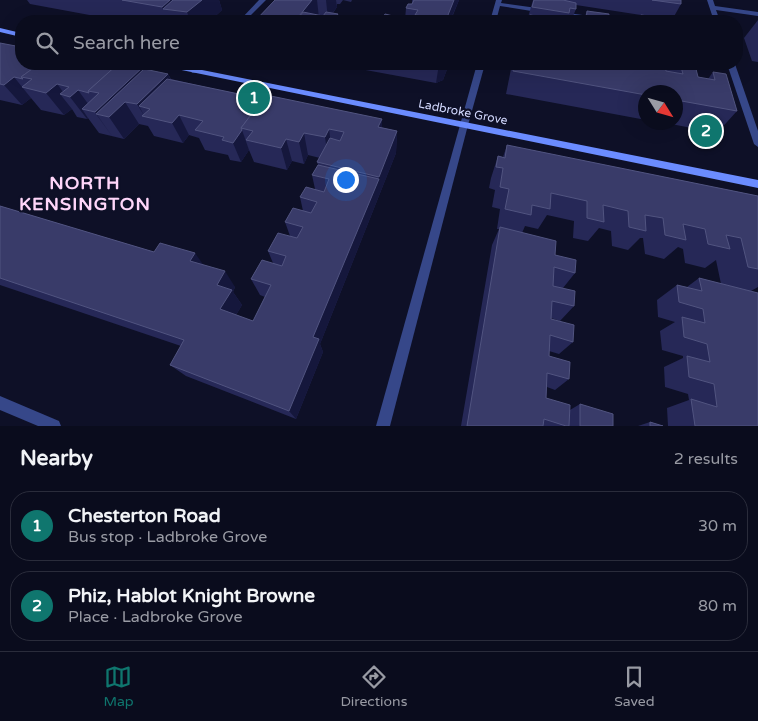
<!DOCTYPE html>
<html lang="en">
<head>
<meta charset="utf-8">
<style>
  :root { --surface:#0a0c1d; --page:#181a2a; --text:#f1f3f6; --muted:#999ba4; --line:#2a2c3b; --accent:#0f766e }
  body { margin:0; font-family:"Varela Round",sans-serif; background:var(--page); color:var(--text) }
  .compass { position:absolute; left:638px; top:85px; width:45px; height:45px; border-radius:50%; background:var(--surface); box-shadow:0 5px 20px #0002; rotate:127deg }
  .you { position:absolute; left:345px; top:179px; width:18px; height:18px; margin:-12px; border:4px solid #fff; border-radius:50%; background:#1a73e8; box-shadow:0 0 0 8px #1a73e833 }
  .badge { display:grid; place-items:center; width:32px; height:32px; border-radius:50%; background:var(--accent); color:#fff; font-size:16px; font-weight:700 }
  .pin { position:absolute; translate:-50% -50%; border:2px solid #fff; box-shadow:0 1px 5px #0006 }
  .list { margin:0; padding:0; list-style:none }
  h2 { display:flex; justify-content:space-between; align-items:center; height:65px; margin:0; padding:0 20px; font-size:21px }
  h2 small { font-size:16px; font-weight:400; color:var(--muted) }
  .list li { display:grid; grid-template-columns:32px 1fr auto; gap:15px; align-items:center; box-sizing:border-box; height:70px; margin:0 10px 10px; padding:0 10px; border:1px solid var(--line); border-radius:20px }
  .list b { display:block; font-size:19px; white-space:nowrap }
  .list p { margin:0; font-size:16px; white-space:nowrap; color:var(--muted) }
  .list em { font-size:16px; font-style:normal; color:var(--muted) }
  .icon { flex:none; width:28px; height:28px; fill:none; stroke:currentColor; stroke-width:2; stroke-linecap:round; stroke-linejoin:round }
  .map { position:relative; flex:none; width:758px; height:426px; overflow:hidden }
  .search { position:absolute; background:var(--surface); box-shadow:0 5px 20px #0002; left:15px; right:15px; top:15px; height:55px; display:flex; align-items:center; gap:12px; box-sizing:border-box; padding:0 18px; border-radius:20px; color:var(--muted); font-size:19px }
  .sheet { height:225px; background:var(--surface) }
  nav { display:flex; justify-content:space-around; align-items:center; box-sizing:border-box; height:70px; border-top:1px solid var(--line); background:var(--surface); font-size:14px; color:var(--muted) }
  nav a { display:grid; justify-items:center; gap:2px }
  nav .on { color:var(--accent) }
  .map>svg:first-child { display:block }
  .lines { fill:none; stroke-linecap:round; stroke-linejoin:round }
  .minor { fill:#364789; fill-rule:evenodd }
  .tertiary { fill:#364789; fill-rule:evenodd }
  .secondary { fill:#6b8cff; fill-rule:evenodd }
  .wall { fill:#262857 }
  .shaded-wall { fill:#15173c }
  .building { fill:#393b69; stroke:#515480 }
  .labels { text-anchor:middle; dominant-baseline:central; stroke-width:4.5; stroke-linejoin:round; paint-order:stroke }
  .street-label { font-size:12px; fill:#d4daff; stroke:#0e1027 }
  .district-label { font-size:18px; font-weight:bold; letter-spacing:1px; fill:#ffd6fa; stroke:#0e1027 }
</style>
</head>
<body>
<div class="map">
<svg width="758" height="426" viewBox="0 0 758 426">
  <rect width="100%" height="100%" fill="#0e1027"/>
  <g class="lines">
    <g class="minor">
      <path d="M259 0H266L245 21H239Z"/>
      <path d="M496 0H502L501 3 544 9 547 11 544 13 500 6 496 21H490Z"/>
      <path d="M707 0H713L715 6 758 12V16L716 10 720 21H714Z"/>
      <path d="M561 12 611 19 614 21H599L559 15 558 14Z"/>
      <path d="M198 64H206L198 73H192L191 71Z"/>
      <path d="M477 64H485L468 125 464 128 460 125Z"/>
      <path d="M727 64H735L758 131V147L754 144Z"/>
      <path d="M0 396 59 421 61 426H38L0 410Z"/>
    </g>
    <path class="tertiary" d="M464 122 468 125 390 426H376L460 125Z"/>
    <g class="secondary">
      <path d="M0 28 21 33V37L0 32Z"/>
      <path d="M158 64H172L758 180V188L162 66Z"/>
    </g>
  </g>
  <g class="wall">
    <path d="M27 0H219L222 10 210 21H122L30 4Z"/>
    <path d="M275 0H352L351 2 343 0 340 4H337V7L333 13 338 18 255 21Z"/>
    <path d="M412 0H459L451 20 457 21H381L397 19 405 20 406 8 412 4Z"/>
    <path d="M533 0H681V4L672 20 683 21H638L641 15 576 5V9L571 21H527Z"/>
    <path d="M587 11 608 21H583Z"/>
    <path d="M758 20V62L752 61 744 38Z"/>
    <path d="M0 43 21 64 144 69 168 74 171 79 397 131 396 153 320 344 323 352 296 419 186 376 170 365 181 346 0 285V206L154 252 204 265 235 287 233 292 242 305 236 315 253 321 265 297 260 295 251 279 273 263 268 251 290 236 285 222 303 211 300 197 315 189 312 175 318 165 317 162 320 158 308 155 304 164 292 161 287 170 254 162 249 150 241 162 230 160 228 155 205 150 199 138 189 135 183 143 154 136 148 126 139 124 124 139 99 133 88 118 87 119 77 117 72 109 64 115 41 110 31 98 22 105 0 100Z"/>
    <path d="M333 64H449L443 80 436 83Z"/>
    <path d="M512 64H700L696 69 698 77 708 79 713 72 737 111 717 133 661 122H676V92H646V120L506 94Z"/>
    <path d="M507 145 758 196V287L751 291 758 426H668L667 408 689 400 688 394 665 387 664 367 683 358V356L662 350 660 331 675 322 658 317 657 300 677 285 687 287 699 278 721 284 716 260 705 268 685 263 683 249 678 247 664 259 645 254 643 238H640L628 250 612 246 611 231 599 228 588 241 573 238 574 221 547 215 538 229 525 226 522 233 555 255 575 273 563 288 574 306 560 321 551 318V319L573 342 559 354 549 351V356L569 379 555 390 547 387 546 398 570 410 580 404 613 426H461L492 245 499 229H497L500 209 492 207 495 190 489 188 491 178 498 156 503 157Z"/>
    <path d="M650 422 663 426H638Z"/>
  </g>
  <g class="shaded-wall">
    <path d="M159 0H219L222 10 210 21H190L187 12 163 9Z"/>
    <path d="M312 0H317L319 18 317 21H295Z"/>
    <path d="M326 0H336L337 7 328 19Z"/>
    <path d="M454 0H459L450 21 446 20Z"/>
    <path d="M439 64H449L443 80 436 83Z"/>
    <path d="M143 67 154 88 168 74 179 96 150 109 139 106 145 117 137 104 125 102 139 124 124 139 109 117 96 114 112 136 95 112 100 108 89 93 100 108 99 93Z"/>
    <path d="M69 75 58 85 66 96 60 94 72 109 64 115 46 93Z"/>
    <path d="M14 77 31 98 22 105 4 85Z"/>
    <path d="M78 90 94 112 82 109 88 118 87 119 70 97Z"/>
    <path d="M179 115 189 135 183 143 172 123Z"/>
    <path d="M382 119V141L378 127Z"/>
    <path d="M329 129 332 151 328 159 325 137Z"/>
    <path d="M242 130 249 150 241 162 233 143Z"/>
    <path d="M397 131 396 153 320 344 323 352 296 419 289 411 313 337Z"/>
    <path d="M304 133 308 155 304 164 299 142Z"/>
    <path d="M286 139 292 161 287 170 281 148Z"/>
    <path d="M195 253 207 270 190 261Z"/>
    <path d="M225 271 235 287 233 292 242 305 231 323 220 309 217 285Z"/>
  </g>
  <g class="building">
    <path d="M122 0H170L162 7Z"/>
    <path d="M173 0H202L187 12 163 9Z"/>
    <path d="M275 0H312L295 21H255Z"/>
    <path d="M414 0H454L446 20 457 21H431L433 17 415 15 418 10 406 8 408 4H412Z"/>
    <path d="M534 0H563L576 3V9L570 8 569 13 532 7Z"/>
    <path d="M652 0H681V4Z"/>
    <path d="M587 11 609 14 608 21H586Z"/>
    <path d="M303 12 323 16 326 12 338 14 336 17 346 19 344 21H296Z"/>
    <path d="M385 14 397 17 396 19 410 21H381Z"/>
    <path d="M530 15 566 21H548L530 19V21H529Z"/>
    <path d="M641 15 683 21H641Z"/>
    <path d="M348 18 361 20 360 21H346Z"/>
    <path d="M530 19 548 21H530Z"/>
    <path d="M0 43 21 47V64H39L21 77 23 79 14 77 4 85 0 84Z"/>
    <path d="M39 64H118L88 91 89 93 78 90 70 97 60 94 69 87 57 84 46 93 22 87 32 79 21 77Z"/>
    <path d="M118 64H127L143 67 95 112 82 109 99 93 88 91Z"/>
    <path d="M514 64H664L666 71 683 74 681 67 696 69 698 77 715 80 713 72 726 74 737 111 676 100V92H646V95L513 71Z"/>
    <path d="M144 69 168 74 137 104 125 102 109 117 96 114Z"/>
    <path d="M167 79 263 99 241 128 242 130 233 143 222 140 224 137 195 130 203 121 179 115 172 123 142 116 150 109 139 106Z"/>
    <path d="M266 95 382 119 378 127 397 131 379 177 317 162 330 138 340 141 344 132 329 129 325 137 304 133 299 142 286 139 281 148 246 140 253 131 241 128Z"/>
    <path d="M507 145 758 196V269L748 267 741 238 726 235 730 249 708 244 705 229 683 224 686 240 665 235 663 218 645 215 646 231 629 227 628 211 603 205 604 222 587 218V201L551 193 550 209 532 205 531 215 505 209 509 189 500 187 503 168 496 167 498 156 505 158Z"/>
    <path d="M318 165 379 179 313 337 319 339 289 411 170 365 184 340 0 278V206L154 252 160 243 195 253 190 261 225 271 217 285 232 290 220 309 253 321 271 285 251 279 262 260 282 266 286 256 268 251 278 233 297 238 303 227 285 222 293 208 311 213 317 202 300 197 306 187 324 192 329 179 312 175Z"/>
    <path d="M500 227 556 241 555 255 576 260 575 273 554 267 553 286 575 291 574 306 552 301 551 319 574 325 573 342 550 335 549 356 570 362 569 379 547 373 546 398 570 405 569 426H566L544 419 543 426H467Z"/>
    <path d="M699 278 758 293V426H695L691 399 717 407 714 384 689 377 687 356 710 362 707 344 684 337 682 317 705 323 703 309 679 302 677 285 702 291Z"/>
    <path d="M580 404 613 414V426H580Z"/>
    <path d="M650 422 663 426H650Z"/>
  </g>
  <g class="labels">
    <g class="street-label">
      <text transform="translate(463 112) rotate(11)">Ladbroke Grove</text>
    </g>
    <g class="district-label">
      <text x="85" y="183">NORTH<tspan x="85" dy="21">KENSINGTON</tspan></text>
    </g>
  </g>
</svg>
<svg class="compass" viewBox="-18 -18 36 36"><path d="M0-13l5 13h-10z" fill="#e53935"/><path d="M0 13l5-13h-10z" fill="#999ba4"/></svg>
<div class="you"></div>
<div class="pin badge" style="left:254px;top:98px">1</div>
<div class="pin badge" style="left:706px;top:131px">2</div>
<div class="search"><svg class="icon" aria-label="search" viewBox="0 0 24 24"><circle cx="10" cy="10" r="6"/><path d="M15 15l6 6"/></svg>Search here</div>
</div>
<section class="sheet">
<h2>Nearby<small>2 results</small></h2>
<ul class="list">
<li><span class="badge">1</span><div><b>Chesterton Road</b><p>Bus stop · Ladbroke Grove</p></div><em>30 m</em></li>
<li><span class="badge">2</span><div><b>Phiz, Hablot Knight Browne</b><p>Place · Ladbroke Grove</p></div><em>80 m</em></li>
</ul>
</section>
<nav>
<a class="on"><svg class="icon" aria-label="map" viewBox="0 0 24 24"><path d="M3 6l6-2 6 2 6-2v14l-6 2-6-2-6 2zM9 4v14M15 6v14"/></svg>Map</a>
<a><svg class="icon" aria-label="directions" viewBox="0 0 24 24"><path d="M12 3l9 9-9 9-9-9zM9 14v-3h6M13 9l2 2-2 2"/></svg>Directions</a>
<a><svg class="icon" aria-label="saved" viewBox="0 0 24 24"><path d="M7 4h10v16l-5-4-5 4z"/></svg>Saved</a>
</nav>
</body>
</html>
